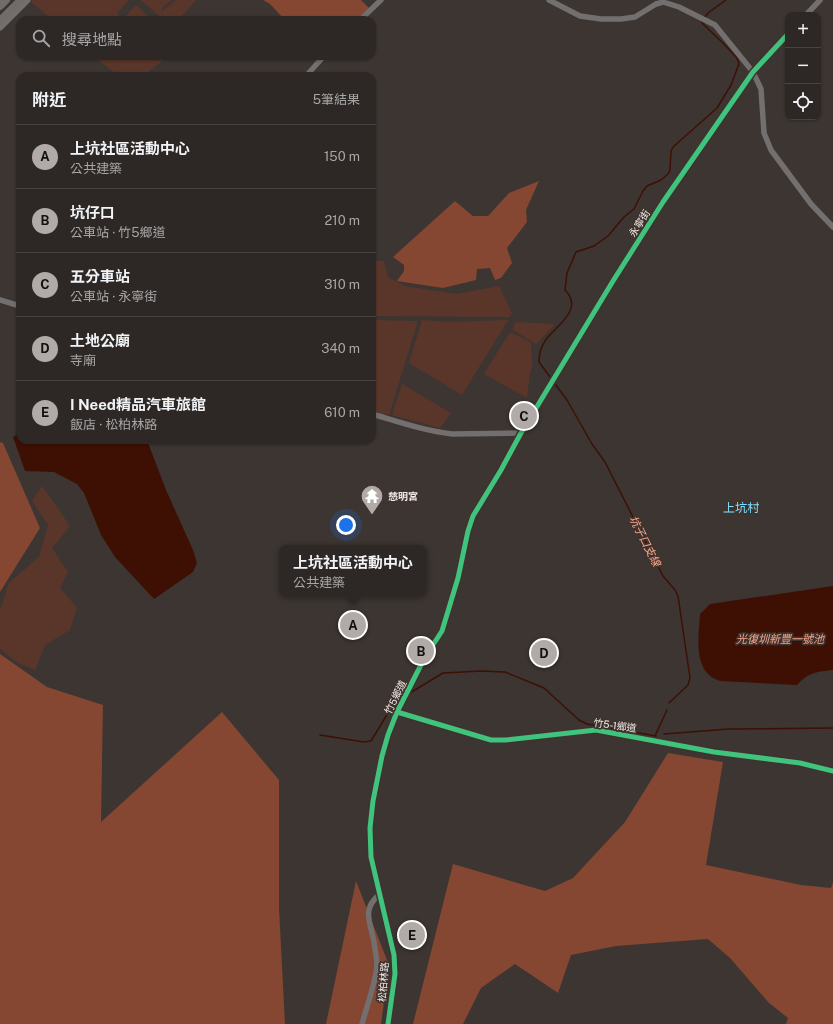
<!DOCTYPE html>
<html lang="zh-TW">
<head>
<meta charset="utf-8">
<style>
  :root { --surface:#2d2826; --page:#393432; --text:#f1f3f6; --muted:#a7a6a7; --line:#484443; --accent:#b2aaa7 }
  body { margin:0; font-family:"Public Sans","Noto Sans TC",sans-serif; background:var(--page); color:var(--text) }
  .controls { position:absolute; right:12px; top:12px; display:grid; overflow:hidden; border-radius:8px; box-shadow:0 1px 3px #0004 }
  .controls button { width:36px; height:36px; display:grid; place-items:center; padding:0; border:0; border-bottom:1px solid var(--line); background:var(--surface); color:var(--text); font:20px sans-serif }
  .you { position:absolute; left:346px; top:525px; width:14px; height:14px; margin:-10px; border:3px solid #fff; border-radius:50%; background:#1a73e8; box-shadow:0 0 0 6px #1a73e833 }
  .badge { display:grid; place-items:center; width:26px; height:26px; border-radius:50%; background:var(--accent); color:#111; font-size:13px; font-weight:700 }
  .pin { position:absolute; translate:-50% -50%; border:2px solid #fff; box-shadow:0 1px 4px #0006 }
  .popup { position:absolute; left:279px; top:545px; width:148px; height:52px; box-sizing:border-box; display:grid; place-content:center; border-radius:8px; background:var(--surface); filter:drop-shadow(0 1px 3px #0005); font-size:13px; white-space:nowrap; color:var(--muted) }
  .popup b { font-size:15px; color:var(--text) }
  .popup::after { content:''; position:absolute; left:50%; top:100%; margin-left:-8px; border:8px solid transparent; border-top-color:var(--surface) }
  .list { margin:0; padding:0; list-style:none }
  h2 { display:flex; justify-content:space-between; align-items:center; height:52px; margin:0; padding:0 16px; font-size:17px }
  h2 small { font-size:13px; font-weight:400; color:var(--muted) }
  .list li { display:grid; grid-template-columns:26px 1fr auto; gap:12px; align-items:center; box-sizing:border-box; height:64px; padding:0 16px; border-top:1px solid var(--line) }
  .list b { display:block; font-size:15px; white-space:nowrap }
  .list p { margin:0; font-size:13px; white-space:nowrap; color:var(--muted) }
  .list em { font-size:13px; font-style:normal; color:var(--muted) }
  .icon { flex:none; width:22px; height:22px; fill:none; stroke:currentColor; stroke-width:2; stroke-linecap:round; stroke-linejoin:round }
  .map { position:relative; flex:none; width:833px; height:1024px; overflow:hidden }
  .search { position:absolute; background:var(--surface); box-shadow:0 1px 3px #0004; left:16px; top:16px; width:360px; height:44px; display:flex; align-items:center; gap:10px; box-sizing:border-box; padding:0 14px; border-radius:12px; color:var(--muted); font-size:15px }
  .panel { position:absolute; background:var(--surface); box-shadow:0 1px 3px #0004; left:16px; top:72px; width:360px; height:372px; border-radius:12px }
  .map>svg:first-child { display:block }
  .green { fill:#5a362a }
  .forest { fill:#854632 }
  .water { fill:#3e1004 }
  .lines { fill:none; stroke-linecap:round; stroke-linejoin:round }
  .stream { stroke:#3e1004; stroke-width:1.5 }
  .minor { stroke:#726f6e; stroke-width:5.5 }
  .major { stroke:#736f6e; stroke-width:7 }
  .highway { stroke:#716c69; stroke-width:8 }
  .cycleway-casing { stroke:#3f332f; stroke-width:8 }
  .cycleway { stroke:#40c37c; stroke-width:5 }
  .labels { text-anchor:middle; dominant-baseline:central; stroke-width:3.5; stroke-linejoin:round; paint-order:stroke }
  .street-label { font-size:10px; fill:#f1e9e6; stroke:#3f332f }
  .poi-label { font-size:10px; font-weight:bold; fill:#f1e9e6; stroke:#3f332f; text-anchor:start }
  .water-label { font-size:11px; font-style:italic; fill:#f9a68b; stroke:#3f332f }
  .quarter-label { font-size:12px; fill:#7edffc; stroke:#3f332f }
</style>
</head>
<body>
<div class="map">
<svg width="833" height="1024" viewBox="0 0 833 1024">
  <rect width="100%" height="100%" fill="#3c3532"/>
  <g class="green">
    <path d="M33 0H127L128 1 117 13 123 19 136 5 152 20H53L31 2Z"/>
    <path d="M140 0H172L163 7 161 12 176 0H196L178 20H165Z"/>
    <path d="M93 56H168L143 76H119Z"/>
    <path d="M372 261H384L388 277 405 286 456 294 499 286 512 313 509 317 372 316Z"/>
    <path d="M372 320 418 321 389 415 372 411Z"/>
    <path d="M422 320 451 322 508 320 462 395 409 363Z"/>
    <path d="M516 322 555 324 536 344 512 329Z"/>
    <path d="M510 332 531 342 532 365 530 374 527 398 484 374Z"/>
    <path d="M402 384 451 413 440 428 392 415Z"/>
    <path d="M42 486 70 526 52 548 68 572 60 588 77 608 70 630 45 645 35 670 18 663 0 649V610L9 583 39 557 48 525 32 501Z"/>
  </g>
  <g class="forest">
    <path d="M263 0H361L369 8 356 20H285L270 4Z"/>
    <path d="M539 181 526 210 527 222 507 248 512 263 501 278 495 280 490 268 477 269 476 280 443 288 397 281 404 271V265L393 257 455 201 473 216H488L509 193Z"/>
    <path d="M0 442 3 443 40 528 0 592Z"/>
    <path d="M0 654 47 687 103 705 101 822 222 712 279 780V908L285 1024H0Z"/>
    <path d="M668 753 723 762 706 865 801 885 831 888 833 883V1024H786L788 1018 769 1003 730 958 708 939 616 946 571 955 558 993 515 964 481 988 463 1024H413L453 864 545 891 573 878 625 822Z"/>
    <path d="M356 881 389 965 381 1024H326Z"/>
  </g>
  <g class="water">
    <path d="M20 433V440H147L166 490 193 550 197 563 193 572 154 599 115 557 101 535 84 493 77 484 54 472 25 471 13 437Z"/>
    <path d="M833 586V670C816 672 809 672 797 685L720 681C716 679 712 678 709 675 694 661 699 632 700 614L710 604Z"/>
  </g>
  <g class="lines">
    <g class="stream">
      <path d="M705 17 708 13 726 0"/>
      <path d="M550 377 539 362C539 355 541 347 545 341 555 326 585 310 565 290L567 273 576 252 594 246 608 236 624 217 634 209 643 191 647 186 661 180 668 174 670 170 671 151 673 147 717 108 731 85 739 64 737 58 724 44 702 23 703 21"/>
      <path d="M555 384 567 400 592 444 605 462 663 576 675 590 678 596 690 678 688 685 669 703"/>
      <path d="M410 693 443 673 481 671 505 672 544 688 579 720 587 724 656 736"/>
      <path d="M392 706 399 700"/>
      <path d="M664 734 729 729 833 728"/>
      <path d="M320 735 364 742 371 741 388 713"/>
      <path d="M655 736 667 710"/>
    </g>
    <g class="minor">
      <path d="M549 0 580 16 601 19H621L635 17 656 4 663 2 679 7 715 25 753 72 761 89 764 133 771 150 811 204 833 227"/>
      <path d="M806 15 820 0"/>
      <path d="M360 20 381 0"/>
      <path d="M306 76 324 56"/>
      <path d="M0 300 20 306"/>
      <path d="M372 414C399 422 425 431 452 434L521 433"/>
      <path d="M397 712 491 740H506L596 730 714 752 800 763 833 771"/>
      <path d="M362 1024C366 1009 377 978 377 964 376 955 375 946 373 937 369 920 363 908 379 895"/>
      <path d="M388 1024 395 974 394 955 371 857 370 828 373 801 382 756 388 735 397 712 425 657 442 631 458 578 468 531 473 516 501 470 521 433 613 281 663 202 753 72 788 34"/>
    </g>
    <path class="major" d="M0 27 27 0"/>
    <g class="highway">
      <path d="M0 6 6 0"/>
      <path d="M0 21 21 0"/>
    </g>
    <g class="cycleway-casing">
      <g id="cycleway">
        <path d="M397 712 491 740H506L596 730 714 752 800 763 833 771"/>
        <path d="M388 1024 395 974 394 955 371 857 370 828 373 801 382 756 388 735 397 712 425 657 442 631 458 578 468 531 473 516 501 470 521 433 613 281 663 202 753 72 788 34"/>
      </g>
    </g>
    <use href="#cycleway" class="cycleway"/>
  </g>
  <defs>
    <g id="temple-pin" transform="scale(1.15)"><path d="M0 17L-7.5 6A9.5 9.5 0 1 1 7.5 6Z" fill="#b2aaa7" stroke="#3f332f"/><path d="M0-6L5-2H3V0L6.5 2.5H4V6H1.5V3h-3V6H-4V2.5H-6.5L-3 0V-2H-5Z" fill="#fff"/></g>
  </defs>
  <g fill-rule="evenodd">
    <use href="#temple-pin" x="372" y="496"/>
  </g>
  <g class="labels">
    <g class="street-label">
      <text transform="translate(639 223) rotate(-57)">永寧街</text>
      <text transform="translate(395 697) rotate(-64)">竹5鄉道</text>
      <text transform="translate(615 725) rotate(8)">竹5-1鄉道</text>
      <text transform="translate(383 982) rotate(-86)">松柏林路</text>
    </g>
    <g class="poi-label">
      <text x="388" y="496">慈明宮</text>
    </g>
    <g class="water-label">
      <text transform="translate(645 541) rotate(63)">坑子口支線</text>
      <text x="780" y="639">光復圳新豐一號池</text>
    </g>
    <g class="quarter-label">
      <text x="741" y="508">上坑村</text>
    </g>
  </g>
</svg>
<div class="controls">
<button>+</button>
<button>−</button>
<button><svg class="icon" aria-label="locate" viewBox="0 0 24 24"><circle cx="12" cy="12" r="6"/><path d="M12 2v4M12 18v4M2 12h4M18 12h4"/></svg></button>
</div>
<div class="you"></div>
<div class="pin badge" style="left:353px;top:625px">A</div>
<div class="popup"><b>上坑社區活動中心</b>公共建築</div>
<div class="pin badge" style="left:421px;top:651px">B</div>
<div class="pin badge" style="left:524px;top:416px">C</div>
<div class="pin badge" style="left:544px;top:653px">D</div>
<div class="pin badge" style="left:412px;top:935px">E</div>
<div class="search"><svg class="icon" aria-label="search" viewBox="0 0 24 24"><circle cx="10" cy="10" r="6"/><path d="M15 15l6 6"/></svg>搜尋地點</div>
<section class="panel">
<h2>附近<small>5筆結果</small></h2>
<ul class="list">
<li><span class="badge">A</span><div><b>上坑社區活動中心</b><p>公共建築</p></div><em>150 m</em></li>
<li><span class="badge">B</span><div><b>坑仔口</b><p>公車站 · 竹5鄉道</p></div><em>210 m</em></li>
<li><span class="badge">C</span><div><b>五分車站</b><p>公車站 · 永寧街</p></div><em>310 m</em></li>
<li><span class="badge">D</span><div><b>土地公廟</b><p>寺廟</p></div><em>340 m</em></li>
<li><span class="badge">E</span><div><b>I Need精品汽車旅館</b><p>飯店 · 松柏林路</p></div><em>610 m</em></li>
</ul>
</section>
</div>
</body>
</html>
